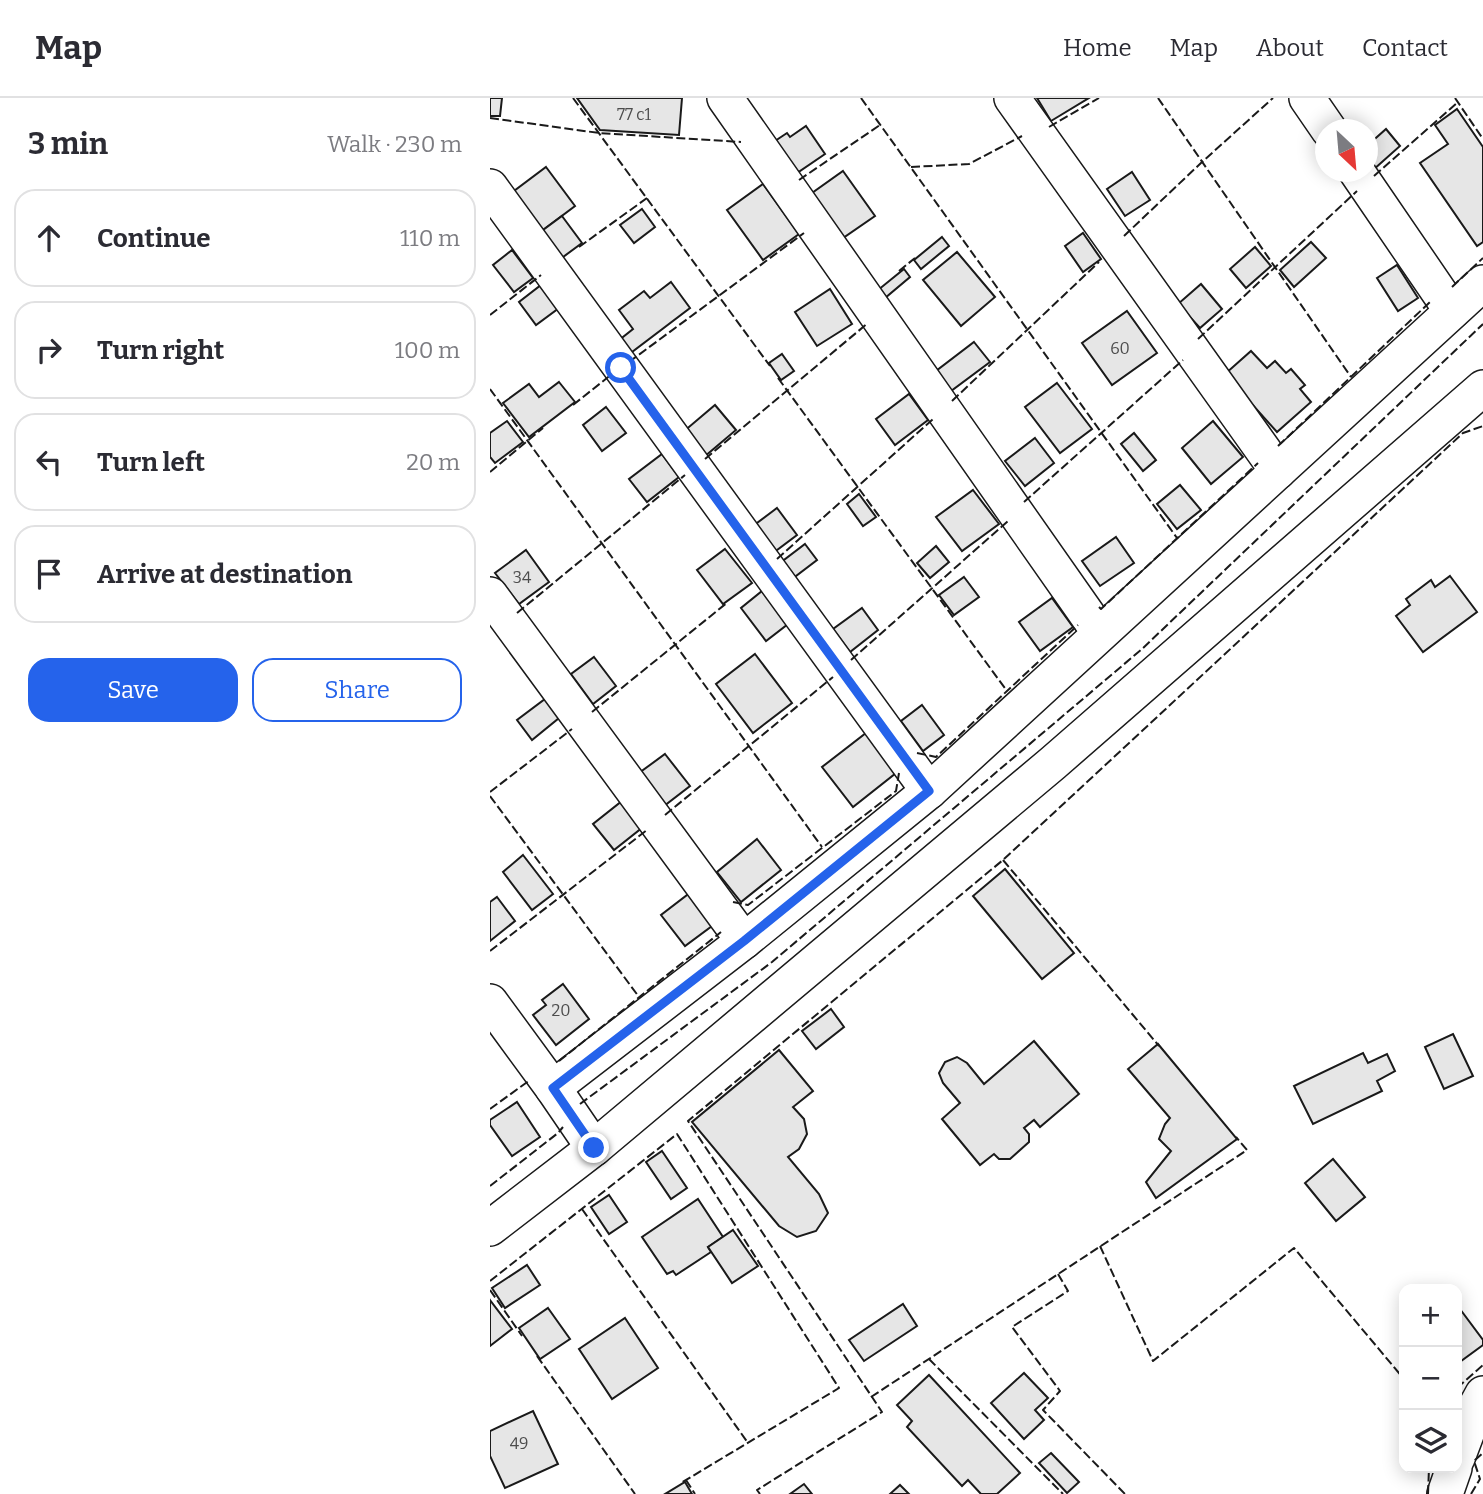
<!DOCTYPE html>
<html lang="en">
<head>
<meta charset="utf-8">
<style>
  :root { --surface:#fff; --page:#f7f7f7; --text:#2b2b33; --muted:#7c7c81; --line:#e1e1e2; --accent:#2563eb }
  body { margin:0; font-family:Bitter,serif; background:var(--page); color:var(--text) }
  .controls { position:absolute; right:21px; bottom:21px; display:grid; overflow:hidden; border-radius:14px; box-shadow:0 4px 18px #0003 }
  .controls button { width:63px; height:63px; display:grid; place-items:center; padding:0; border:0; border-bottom:2px solid var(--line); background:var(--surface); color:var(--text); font:35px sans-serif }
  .compass { position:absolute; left:825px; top:21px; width:63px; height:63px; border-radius:50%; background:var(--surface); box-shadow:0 4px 18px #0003; rotate:154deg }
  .stop { position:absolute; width:21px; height:21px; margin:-16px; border:5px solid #2563eb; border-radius:50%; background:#fff }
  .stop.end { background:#2563eb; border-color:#fff; box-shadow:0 2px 7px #0008 }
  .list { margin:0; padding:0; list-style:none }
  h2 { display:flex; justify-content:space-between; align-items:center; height:91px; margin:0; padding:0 28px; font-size:30px }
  h2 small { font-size:23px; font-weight:400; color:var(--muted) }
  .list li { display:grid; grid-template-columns:46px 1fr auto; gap:21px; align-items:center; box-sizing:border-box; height:98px; margin:0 14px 14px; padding:0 14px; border:2px solid var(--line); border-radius:21px }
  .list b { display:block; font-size:26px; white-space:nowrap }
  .list em { font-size:23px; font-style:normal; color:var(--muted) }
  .actions { display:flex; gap:14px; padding:21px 28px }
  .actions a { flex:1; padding:16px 0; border:2px solid var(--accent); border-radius:21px; text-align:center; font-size:24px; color:var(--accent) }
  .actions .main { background:var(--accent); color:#fff }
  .icon { flex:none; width:38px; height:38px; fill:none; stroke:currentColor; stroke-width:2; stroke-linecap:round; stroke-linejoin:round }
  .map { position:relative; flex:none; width:993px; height:1396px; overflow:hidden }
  header { display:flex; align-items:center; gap:42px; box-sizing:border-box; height:98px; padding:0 35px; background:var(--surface); border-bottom:2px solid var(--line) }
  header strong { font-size:33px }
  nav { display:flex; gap:38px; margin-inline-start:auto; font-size:24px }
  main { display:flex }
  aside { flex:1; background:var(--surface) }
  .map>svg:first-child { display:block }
  .building { fill:#e6e6e6; stroke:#1a1a1a; stroke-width:2 }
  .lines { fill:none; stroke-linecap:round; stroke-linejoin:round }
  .minor-casing { stroke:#1a1a1a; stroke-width:38 }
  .minor { stroke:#fff; stroke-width:35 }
  .fence { stroke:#1a1a1a; stroke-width:2; stroke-dasharray:9 3.5; stroke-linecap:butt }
  .route { stroke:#2563eb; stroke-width:9 }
  .labels { text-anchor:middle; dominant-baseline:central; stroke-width:5; stroke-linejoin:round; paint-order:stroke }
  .number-label { font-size:16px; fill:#4d4d4d }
</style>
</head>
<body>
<header>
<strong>Map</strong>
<nav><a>Home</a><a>Map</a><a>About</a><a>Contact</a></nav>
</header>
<main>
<aside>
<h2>3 min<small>Walk · 230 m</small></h2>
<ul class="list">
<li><svg class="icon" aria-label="ahead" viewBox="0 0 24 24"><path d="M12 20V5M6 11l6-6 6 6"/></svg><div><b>Continue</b></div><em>110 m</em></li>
<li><svg class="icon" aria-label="right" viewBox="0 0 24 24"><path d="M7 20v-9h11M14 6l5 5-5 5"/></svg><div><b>Turn right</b></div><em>100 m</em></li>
<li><svg class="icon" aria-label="left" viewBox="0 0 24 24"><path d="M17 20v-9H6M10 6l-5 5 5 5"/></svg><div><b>Turn left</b></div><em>20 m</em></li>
<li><svg class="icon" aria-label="arrive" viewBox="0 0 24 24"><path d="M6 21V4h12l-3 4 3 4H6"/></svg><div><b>Arrive at destination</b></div></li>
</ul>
<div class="actions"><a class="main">Save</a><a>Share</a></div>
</aside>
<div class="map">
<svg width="993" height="1396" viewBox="0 0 993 1396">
  <rect width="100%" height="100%" fill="#fff"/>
  <g class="building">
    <path d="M0 0H12L10 18H0Z"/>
    <path d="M87 0H192L189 37 110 32Z"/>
    <path d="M547 0H599L561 23Z"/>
    <path d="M967 11 993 49V144L987 148 930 65 958 46 945 27Z"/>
    <path d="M316 28 335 56 307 75 285 43 297 35 300 39Z"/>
    <path d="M896 31 910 48 883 72 878 66V47Z"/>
    <path d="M56 69 85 108 49 135 20 96Z"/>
    <path d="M353 73 385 118 353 140 322 95Z"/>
    <path d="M642 74 660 102 635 118 617 91Z"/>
    <path d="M273 86 309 136 273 162 237 112Z"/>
    <path d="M152 111 165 129 144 145 130 127Z"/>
    <path d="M72 118 92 145 69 162 49 135Z"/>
    <path d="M593 135 611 161 593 174 575 148Z"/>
    <path d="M452 139 459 148 431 171 424 162Z"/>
    <path d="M821 144 836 160 804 189 790 172Z"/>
    <path d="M765 149 781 168 756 190 740 171Z"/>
    <path d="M22 152 43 180 24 194 3 167Z"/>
    <path d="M467 154 505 199 471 228 433 182Z"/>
    <path d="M907 167 928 200 908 213 887 180Z"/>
    <path d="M414 171 420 179 395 200 388 192Z"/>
    <path d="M181 184 200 210 138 257 128 243 143 231 129 212 154 193 160 200Z"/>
    <path d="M711 186 732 211 710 230 688 206Z"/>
    <path d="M51 187 69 210 46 227 29 204Z"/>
    <path d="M340 191 362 226 327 248 305 214Z"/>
    <path d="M637 213 667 255 622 287 592 245Z"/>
    <path d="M484 244 500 264 461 293 446 273Z"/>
    <path d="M761 253 777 270 785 263 796 275 801 271 815 287 810 291 821 304 787 334 735 276Z"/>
    <path d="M292 256 304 273 291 282 279 265Z"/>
    <path d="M69 284 85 304 39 339 13 305 39 286 49 299Z"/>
    <path d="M567 285 602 331 570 355 535 309Z"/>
    <path d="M419 296 438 322 405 347 386 321Z"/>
    <path d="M225 307 246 332 214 359 193 334Z"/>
    <path d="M116 309 136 335 112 353 93 327Z"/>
    <path d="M17 323 33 344 5 365 0 359V335Z"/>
    <path d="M723 323 753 359 721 386 692 350Z"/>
    <path d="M644 335 666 362 653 373 631 346Z"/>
    <path d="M545 340 564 365 535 388 515 363Z"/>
    <path d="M172 356 189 379 157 404 139 381Z"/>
    <path d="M690 387 711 412 687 431 667 406Z"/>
    <path d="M483 392 509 426 472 453 446 419Z"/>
    <path d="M369 396 386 419 373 428 357 406Z"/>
    <path d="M287 410 307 437 283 455 263 428Z"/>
    <path d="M626 439 644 465 610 488 592 463Z"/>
    <path d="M315 446 327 462 302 481 290 465Z"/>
    <path d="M446 448 459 464 440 480 427 465Z"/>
    <path d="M235 451 262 485 233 506 207 472Z"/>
    <path d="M36 452 59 484 29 506 5 475Z"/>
    <path d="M960 478 987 514 933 554 906 518 920 507 916 501 941 482 945 489Z"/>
    <path d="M474 479 489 499 464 517 449 497Z"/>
    <path d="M272 493 298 526 276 543 251 510Z"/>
    <path d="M562 500 583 529 550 553 529 524Z"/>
    <path d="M372 510 388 532 360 554 343 531Z"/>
    <path d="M265 556 302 605 263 635 226 586Z"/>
    <path d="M104 559 126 588 103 606 81 576Z"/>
    <path d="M55 601 69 620 42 642 27 622Z"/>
    <path d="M432 607 454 637 433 653 411 623Z"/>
    <path d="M376 635 406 675 363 709 332 669Z"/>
    <path d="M175 656 200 688 174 708 149 675Z"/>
    <path d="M132 703 153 729 124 752 103 726Z"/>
    <path d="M267 741 291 772 251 804 227 774Z"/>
    <path d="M33 757 63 796 42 812 13 774Z"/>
    <path d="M515 771 584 855 552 881 483 798Z"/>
    <path d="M201 794 226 825 195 848 171 817Z"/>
    <path d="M7 799 25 823 0 843V804Z"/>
    <path d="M73 886 99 921 66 947 43 917 56 907 52 902Z"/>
    <path d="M341 911 354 929 326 951 312 933Z"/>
    <path d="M963 936 983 978 954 991 935 949Z"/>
    <path d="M544 943 589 996 550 1029 544 1022 534 1030 539 1036V1044L520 1061H509L504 1056 490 1067 452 1021 470 1005 453 985 449 975 455 964 467 959 477 965 494 986Z"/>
    <path d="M668 946 747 1041 666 1100 656 1084 681 1053 669 1041 675 1026 680 1020 638 971Z"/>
    <path d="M289 952 323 993 303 1009 314 1021 317 1036 309 1051 298 1059 329 1096 338 1115 326 1133 307 1139 289 1128 202 1024Z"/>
    <path d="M873 955 878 965 897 956 905 973 887 983 892 993 823 1026 804 988Z"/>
    <path d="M27 1004 50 1039 22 1058 0 1027V1022Z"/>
    <path d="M172 1053 197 1090 181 1101 156 1064Z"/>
    <path d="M843 1061 875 1099 846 1123 815 1085Z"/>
    <path d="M119 1097 137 1124 119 1136 101 1109Z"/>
    <path d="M208 1101 233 1139 218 1149 221 1154 186 1177 183 1173 177 1176 152 1139Z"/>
    <path d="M243 1132 268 1168 242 1185 218 1149Z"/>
    <path d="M37 1167 50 1187 15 1210 2 1190Z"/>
    <path d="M0 1202 22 1231 0 1248Z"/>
    <path d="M413 1206 427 1228 374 1263 359 1242Z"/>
    <path d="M967 1207 993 1242V1247L967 1266Z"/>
    <path d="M58 1210 80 1241 50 1261 29 1230Z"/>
    <path d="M135 1220 168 1270 122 1301 89 1251Z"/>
    <path d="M534 1275 558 1300 545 1312 554 1322 534 1341 501 1305Z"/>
    <path d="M439 1277 530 1375 507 1396H491L478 1382 472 1388 417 1329 422 1323 407 1307Z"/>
    <path d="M43 1313 68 1366 15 1390 0 1358V1333Z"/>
    <path d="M561 1355 589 1384 577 1395 549 1365Z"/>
    <path d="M195 1384 202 1396H175Z"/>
    <path d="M314 1386 322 1396H300Z"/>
    <path d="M410 1387 419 1396H400Z"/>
  </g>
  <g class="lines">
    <g class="minor-casing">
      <g id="minor">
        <path d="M235 0 610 535"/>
        <path d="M522 0 788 373"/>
        <path d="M817 0 839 32"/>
        <path d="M867 74 962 213"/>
        <path d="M0 89 439 693"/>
        <path d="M0 497 254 843"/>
        <path d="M0 904 63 990 104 1050"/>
        <path d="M63 990 254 843 439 693 993 185"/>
        <path d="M0 1130 104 1050 563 665 993 290"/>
        <path d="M967 1360 987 1307 993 1296"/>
        <path d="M955 1396 964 1370"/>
      </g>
    </g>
    <use href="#minor" class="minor"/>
    <g class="fence">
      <path d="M83 0 280 268"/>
      <path d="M371 0 687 440"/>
      <path d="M668 0 861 279"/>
      <path d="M965 0 993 41"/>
      <path d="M0 20 109 35 251 44"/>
      <path d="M559 29 609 0"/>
      <path d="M421 69 479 66 532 38"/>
      <path d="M884 78 968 4"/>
      <path d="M309 82 390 27"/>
      <path d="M634 138 712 64 783 0"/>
      <path d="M89 149 157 100"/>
      <path d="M409 173 425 160"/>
      <path d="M962 189 993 160"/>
      <path d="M0 217 51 177"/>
      <path d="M708 241 867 93"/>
      <path d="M139 264 314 135"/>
      <path d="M288 280 517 593"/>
      <path d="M0 291 332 749"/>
      <path d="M462 303 609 164"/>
      <path d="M83 307 122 276"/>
      <path d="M788 348 940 204"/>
      <path d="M215 361 378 225"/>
      <path d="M0 374 53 330"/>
      <path d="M534 404 693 262"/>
      <path d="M287 461 443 321"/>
      <path d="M609 509 611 511 768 365"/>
      <path d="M27 515 195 377"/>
      <path d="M361 562 518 423"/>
      <path d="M102 614 238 504"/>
      <path d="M427 655 446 659 588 527"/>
      <path d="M0 694 82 631"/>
      <path d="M0 698 149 899"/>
      <path d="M175 717 343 579"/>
      <path d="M513 762 669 948"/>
      <path d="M243 804 258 807 406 693 409 675"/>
      <path d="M0 853 157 732"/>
      <path d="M69 963 231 834"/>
      <path d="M90 1006 282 864 652 551 993 226"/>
      <path d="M0 1011 40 982"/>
      <path d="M0 1088 68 1035 73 1029"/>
      <path d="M92 1111 258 1345"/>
      <path d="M610 1148 663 1263 804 1150 914 1281"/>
      <path d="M568 1176 578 1193 522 1229 570 1293 553 1312 635 1396"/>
      <path d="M0 1183 187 1036 349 1290 191 1385"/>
      <path d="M0 1192 32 1238"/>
      <path d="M47 1258 145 1396"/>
      <path d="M439 1261 573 1396"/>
      <path d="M967 1290 993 1267"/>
      <path d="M381 1299 757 1052 746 1039"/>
      <path d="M196 1382 205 1396"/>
      <path d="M270 1396 267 1392 392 1314 198 1023 513 762 973 335 993 328"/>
      <path d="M938 1396 939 1370"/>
      <path d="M981 1396 990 1381 984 1363 993 1355"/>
    </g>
  </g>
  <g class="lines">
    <path class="route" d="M104 1050 63 990 254 843 439 693 131 270"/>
  </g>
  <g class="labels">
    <g class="number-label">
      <text x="144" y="16">77 с1</text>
      <text x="630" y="250">60</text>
      <text x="32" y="479">34</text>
      <text x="71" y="912">20</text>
      <text x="29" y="1345">49</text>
    </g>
  </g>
</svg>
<div class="controls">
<button>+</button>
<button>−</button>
<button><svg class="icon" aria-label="layers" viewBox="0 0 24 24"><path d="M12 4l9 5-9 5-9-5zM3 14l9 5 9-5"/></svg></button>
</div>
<svg class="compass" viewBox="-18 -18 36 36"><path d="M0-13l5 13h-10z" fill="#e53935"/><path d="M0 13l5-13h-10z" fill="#7c7c81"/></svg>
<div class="stop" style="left:131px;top:270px"></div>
<div class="stop end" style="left:104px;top:1050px"></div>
</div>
</main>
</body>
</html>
